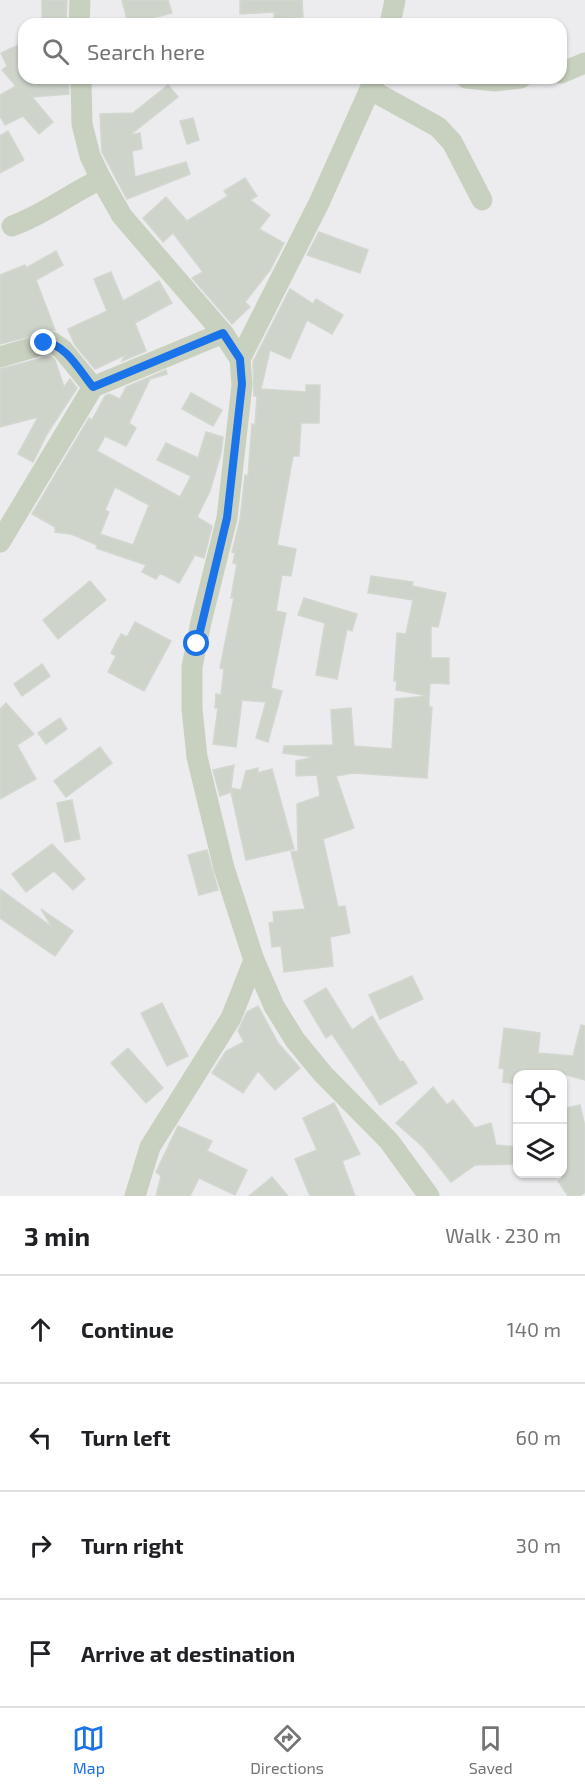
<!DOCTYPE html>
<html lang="en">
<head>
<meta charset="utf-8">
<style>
  :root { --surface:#fff; --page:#f6f6f6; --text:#202124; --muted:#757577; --line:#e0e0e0; --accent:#1a73e8 }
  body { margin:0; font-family:"Exo 2",sans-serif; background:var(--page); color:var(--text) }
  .controls { position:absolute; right:18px; bottom:18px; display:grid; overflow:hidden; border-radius:12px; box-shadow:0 2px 4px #0004 }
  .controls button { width:54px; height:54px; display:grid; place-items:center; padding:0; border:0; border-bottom:2px solid var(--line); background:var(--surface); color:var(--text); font:30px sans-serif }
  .stop { position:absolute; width:18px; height:18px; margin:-14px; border:4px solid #1a73e8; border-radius:50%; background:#fff }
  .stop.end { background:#1a73e8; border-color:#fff; box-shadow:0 2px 6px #0008 }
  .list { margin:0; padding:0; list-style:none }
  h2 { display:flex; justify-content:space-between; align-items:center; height:78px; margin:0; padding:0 24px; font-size:26px }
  h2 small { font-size:20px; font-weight:400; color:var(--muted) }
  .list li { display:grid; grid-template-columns:39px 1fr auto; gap:18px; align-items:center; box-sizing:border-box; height:108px; padding:0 24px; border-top:2px solid var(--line) }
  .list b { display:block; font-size:22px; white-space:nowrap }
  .list em { font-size:20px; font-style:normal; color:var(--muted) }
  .icon { flex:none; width:33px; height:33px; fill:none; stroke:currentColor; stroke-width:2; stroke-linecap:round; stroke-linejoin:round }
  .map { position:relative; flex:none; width:585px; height:1196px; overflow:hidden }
  .search { position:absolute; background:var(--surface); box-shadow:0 2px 4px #0004; left:18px; right:18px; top:18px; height:66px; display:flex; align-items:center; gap:15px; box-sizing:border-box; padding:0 21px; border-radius:18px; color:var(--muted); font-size:22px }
  .sheet { height:510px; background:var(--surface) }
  nav { display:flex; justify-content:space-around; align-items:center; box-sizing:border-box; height:84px; border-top:2px solid var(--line); background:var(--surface); font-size:16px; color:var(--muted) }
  nav a { display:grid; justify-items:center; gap:3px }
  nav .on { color:var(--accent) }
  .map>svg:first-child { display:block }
  .building { fill:#ced4ca; stroke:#d2d7d0; stroke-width:1.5; fill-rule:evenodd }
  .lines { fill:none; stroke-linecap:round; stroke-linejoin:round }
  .minor { stroke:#c8d1bf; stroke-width:21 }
  .route { stroke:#1a73e8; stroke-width:8 }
</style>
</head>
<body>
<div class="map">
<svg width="585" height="1196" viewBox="0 0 585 1196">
  <rect width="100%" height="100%" fill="#ececef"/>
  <g class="building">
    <path d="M42 0H67L66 24H42Z"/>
    <path d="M122 0H168L172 13 128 24Z"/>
    <path d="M240 0H302L303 17 274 20V12L240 14Z"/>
    <path d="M18 45 24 58V78H68L69 94 32 97 53 122 39 134 23 116 5 125 0 116V95L16 86 2 70 7 66 1 53Z"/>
    <path d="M168 85 178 97 130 135 140 133 142 149 132 151 135 177 186 162 190 174 127 199 102 152 100 114 133 113Z"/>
    <path d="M193 118 199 140 187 144 180 121Z"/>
    <path d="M8 131 24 160 0 173V136Z"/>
    <path d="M245 178 257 196 250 200 270 215 259 229 284 243 270 270 245 302 250 307 232 324 192 278 203 272 173 233 163 242 143 218 166 197 187 221 228 196 224 191Z"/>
    <path d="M319 232 368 250 360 273 307 255Z"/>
    <path d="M56 251 63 265 36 280 55 330 0 344V275L25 265 26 268Z"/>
    <path d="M111 272 123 301 159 281 172 303 135 323 146 351 122 361 125 355 95 369 75 345 68 329 107 311 94 279Z"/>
    <path d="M290 289 313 304 316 299 343 315 332 334 307 320 290 359 270 350 261 389 306 392V385H320L319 423H301L299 456H293L277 545 296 549 291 576 282 575 276 611 286 613 271 688 282 691 268 742 256 738 266 702 242 700 236 747 213 744 218 708H215L216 694 221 695 224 669 220 668 234 598H231L237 564 233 563 235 553 232 552 240 520 245 475 248 476 252 424 255 425 257 396H254L253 362Z"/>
    <path d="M50 356 55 360 64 387 70 379 77 388 47 434 33 462 18 454 38 417 0 427V369Z"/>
    <path d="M166 370 167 374 150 379 129 423 136 428 126 446 105 436 97 451 180 497 191 476 157 460 166 443 198 458 206 432 223 437 221 453 210 491 197 517 212 526 204 558 195 555 179 583 160 573 156 579 142 572 146 565 96 548 97 545 71 534 55 532V527L32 514 89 418 92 420 105 396 109 394 120 399 126 387ZM115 487 149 505 133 545 100 534 109 512 105 510Z"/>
    <path d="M191 393 222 410 213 426 182 409Z"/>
    <path d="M371 576 413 582 412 586 446 593 438 627 431 626V658H449V684L430 683 429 696 396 690 397 681H394L397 633 406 634 413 600 368 593Z"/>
    <path d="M90 581 106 600 58 639 43 620Z"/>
    <path d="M304 598 357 614 352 631 347 629 337 679 316 675 325 623 298 615Z"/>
    <path d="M135 622 171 641 144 691 108 672 116 656 111 653 121 634 127 637Z"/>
    <path d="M42 664 50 676 22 696 14 684Z"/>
    <path d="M429 696V707H432L427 778 353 773 336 776 354 828 323 839 338 907 345 906 350 933 330 937 333 966 284 972 281 946 272 947 269 923 274 922 273 912 305 909 291 852 298 851 297 804 320 796 317 775 296 776V761L314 757 283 753 284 746 333 745 331 710 351 708 354 746 392 749 395 699Z"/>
    <path d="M6 703 34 734 17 745 36 779 0 799V709Z"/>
    <path d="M60 718 67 729 46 744 38 733Z"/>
    <path d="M100 747 112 763 66 797 54 781Z"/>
    <path d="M234 765 231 788 241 790 246 771 258 768V773L272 769 294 849 246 860 231 792 220 796 213 770Z"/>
    <path d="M72 800 80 839 65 842 57 803Z"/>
    <path d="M52 844 85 879 73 890 54 871 26 892 12 874Z"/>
    <path d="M207 850 218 890 199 895 188 855Z"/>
    <path d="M0 889 52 927 41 909 73 931 55 956 0 918Z"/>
    <path d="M412 976 423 999 380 1019 369 995Z"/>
    <path d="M326 988 352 1030 372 1016 400 1062 403 1061 417 1083 380 1105 332 1034 326 1038 304 1001Z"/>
    <path d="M162 1003 188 1056 167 1066 141 1013Z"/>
    <path d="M258 1006 278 1043 300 1068 275 1090 258 1071 243 1093 212 1073 226 1051 244 1042 238 1031 247 1012Z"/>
    <path d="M581 1025 585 1026V1080L563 1074H518V1084L503 1082 504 1069 499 1068 504 1028 540 1033 538 1053 573 1056Z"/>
    <path d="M128 1048 163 1088 146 1103 111 1063Z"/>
    <path d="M433 1087 447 1105 453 1100 475 1128 491 1123 496 1145 518 1147V1164L475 1165 451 1182 423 1147 396 1123Z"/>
    <path d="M334 1103 360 1154 342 1161 355 1196H310L295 1159 317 1150 303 1118Z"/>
    <path d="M580 1105 585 1127V1192L580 1196H568L558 1181 562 1179V1109Z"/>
    <path d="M178 1126 212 1141 207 1151 247 1170 235 1195 199 1178 190 1196H156L161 1176 156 1172Z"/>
    <path d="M272 1177 288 1196H249Z"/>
  </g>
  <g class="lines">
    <g class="minor">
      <path d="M79 24 80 0"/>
      <path d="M390 24 395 0"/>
      <path d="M561 73 585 63"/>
      <path d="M81 78 82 124 90 156 101 179 122 216 223 333 240 359 242 385 227 518 201 622 192 667V709L197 757 224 868 254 960 274 1006 295 1040 323 1074 389 1141 429 1196"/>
      <path d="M466 78 495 81 521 78"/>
      <path d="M371 90 438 127 452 142 482 200"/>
      <path d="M12 226C45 214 69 194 101 179"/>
      <path d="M0 357 52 342 62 349 93 387"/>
      <path d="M240 359 319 203 375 78"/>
      <path d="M0 542 93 387 223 333"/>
      <path d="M135 1196 150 1147 231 1018 254 960"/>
    </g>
  </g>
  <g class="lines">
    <path class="route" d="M44 343C65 342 81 373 93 387L223 333 240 359 242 384 227 518 197 644"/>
  </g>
</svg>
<div class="controls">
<button><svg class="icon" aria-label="locate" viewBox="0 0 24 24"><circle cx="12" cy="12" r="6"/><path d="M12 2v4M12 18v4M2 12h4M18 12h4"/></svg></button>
<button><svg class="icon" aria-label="layers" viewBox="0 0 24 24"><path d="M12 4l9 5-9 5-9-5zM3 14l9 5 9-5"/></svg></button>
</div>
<div class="stop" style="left:197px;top:644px"></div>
<div class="stop end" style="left:44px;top:343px"></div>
<div class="search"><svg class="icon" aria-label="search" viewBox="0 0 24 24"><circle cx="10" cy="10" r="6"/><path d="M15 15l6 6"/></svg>Search here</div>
</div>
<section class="sheet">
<h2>3 min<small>Walk · 230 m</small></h2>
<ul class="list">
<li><svg class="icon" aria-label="ahead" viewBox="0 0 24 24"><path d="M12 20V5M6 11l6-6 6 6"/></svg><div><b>Continue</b></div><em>140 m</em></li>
<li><svg class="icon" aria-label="left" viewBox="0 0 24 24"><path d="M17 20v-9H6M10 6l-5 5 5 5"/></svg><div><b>Turn left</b></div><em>60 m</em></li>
<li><svg class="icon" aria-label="right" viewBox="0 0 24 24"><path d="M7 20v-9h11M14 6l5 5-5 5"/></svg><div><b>Turn right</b></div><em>30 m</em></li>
<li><svg class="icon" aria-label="arrive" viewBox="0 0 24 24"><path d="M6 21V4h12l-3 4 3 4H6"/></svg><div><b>Arrive at destination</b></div></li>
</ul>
</section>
<nav>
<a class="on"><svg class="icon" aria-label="map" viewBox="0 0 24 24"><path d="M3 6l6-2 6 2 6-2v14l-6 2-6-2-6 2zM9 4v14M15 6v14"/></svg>Map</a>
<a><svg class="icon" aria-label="directions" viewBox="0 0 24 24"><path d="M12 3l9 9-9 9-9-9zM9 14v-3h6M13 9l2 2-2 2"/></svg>Directions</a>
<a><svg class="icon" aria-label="saved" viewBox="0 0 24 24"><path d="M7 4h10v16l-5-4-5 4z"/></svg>Saved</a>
</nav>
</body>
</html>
